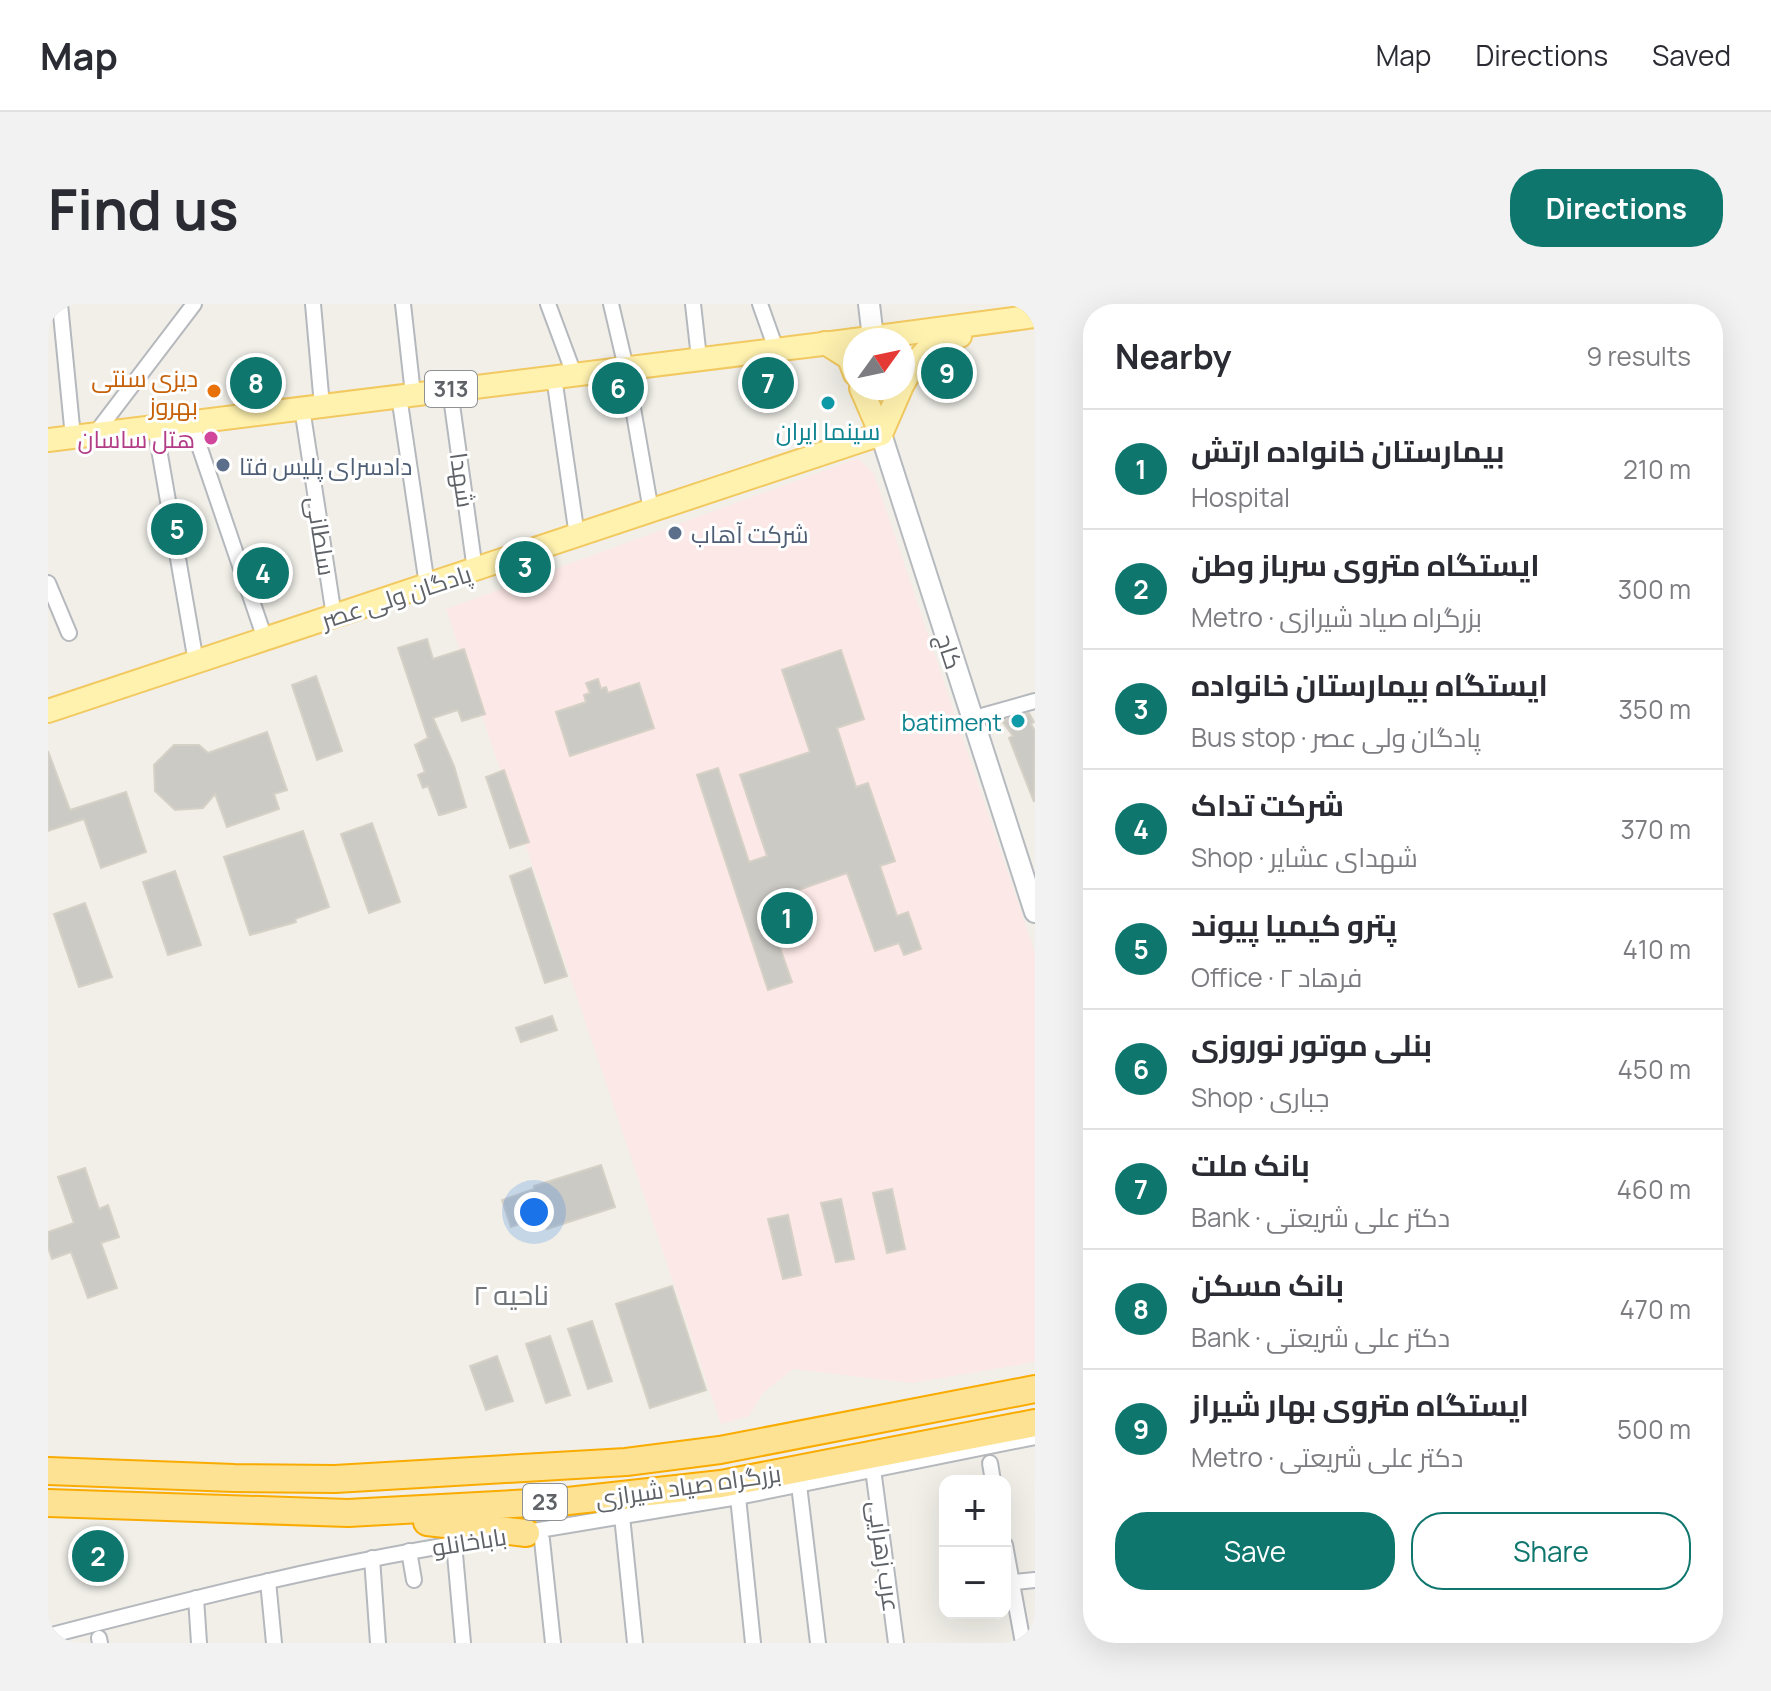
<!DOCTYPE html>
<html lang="en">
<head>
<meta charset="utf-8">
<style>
  :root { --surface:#fff; --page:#f2f2f3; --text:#2b2b33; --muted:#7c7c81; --line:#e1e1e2; --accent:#0f766e }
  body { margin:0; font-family:Manrope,Cairo,sans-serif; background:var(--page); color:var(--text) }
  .controls { position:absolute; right:24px; bottom:24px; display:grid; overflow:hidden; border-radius:16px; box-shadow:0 8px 32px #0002 }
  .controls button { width:72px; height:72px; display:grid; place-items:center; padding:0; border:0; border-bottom:2px solid var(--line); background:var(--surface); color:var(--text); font:40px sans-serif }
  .compass { position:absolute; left:795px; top:24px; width:72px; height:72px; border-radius:50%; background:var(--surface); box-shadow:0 8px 32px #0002; rotate:57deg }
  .you { position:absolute; left:486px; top:908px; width:28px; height:28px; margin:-20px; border:6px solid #fff; border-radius:50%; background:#1a73e8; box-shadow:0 0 0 12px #1a73e833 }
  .badge { display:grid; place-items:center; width:52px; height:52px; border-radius:50%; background:var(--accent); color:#fff; font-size:26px; font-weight:700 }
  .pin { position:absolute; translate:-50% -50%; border:4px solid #fff; box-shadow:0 2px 8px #0006 }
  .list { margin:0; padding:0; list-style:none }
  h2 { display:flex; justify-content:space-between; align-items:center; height:104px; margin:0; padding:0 32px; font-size:34px }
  h2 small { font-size:26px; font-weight:400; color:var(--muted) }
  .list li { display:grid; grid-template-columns:52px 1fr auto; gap:24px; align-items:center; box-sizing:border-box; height:120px; padding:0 32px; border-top:2px solid var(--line) }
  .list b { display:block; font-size:30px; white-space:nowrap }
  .list p { margin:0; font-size:26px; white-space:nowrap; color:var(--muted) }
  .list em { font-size:26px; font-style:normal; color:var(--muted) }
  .actions { display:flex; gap:16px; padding:24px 32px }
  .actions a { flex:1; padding:18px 0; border:2px solid var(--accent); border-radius:32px; text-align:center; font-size:28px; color:var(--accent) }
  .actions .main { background:var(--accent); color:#fff }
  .map { position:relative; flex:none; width:987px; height:1339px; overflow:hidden; border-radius:32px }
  header { display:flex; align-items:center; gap:48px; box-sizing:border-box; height:112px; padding:0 40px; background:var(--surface); border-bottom:2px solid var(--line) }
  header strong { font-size:38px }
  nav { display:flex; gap:44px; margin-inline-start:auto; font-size:28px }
  .intro { display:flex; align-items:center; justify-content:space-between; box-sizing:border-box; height:192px; padding:0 48px }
  h1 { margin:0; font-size:56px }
  .button { padding:20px 36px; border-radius:32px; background:var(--accent); color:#fff; font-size:28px; font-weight:700 }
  main { display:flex; gap:48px; padding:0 48px }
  aside { flex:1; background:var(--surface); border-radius:32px; box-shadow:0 8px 32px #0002 }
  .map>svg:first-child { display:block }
  .medical { fill:#fce8e6 }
  .building { fill:#cccac5; stroke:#d6d1c6; stroke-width:2 }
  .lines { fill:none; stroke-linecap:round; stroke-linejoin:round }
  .street-casing { stroke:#b5b8bc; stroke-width:18 }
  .secondary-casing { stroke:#b6babf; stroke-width:24 }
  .primary-casing { stroke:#f2c960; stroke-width:26 }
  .highway-casing { stroke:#f9ab00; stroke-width:30 }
  .street { stroke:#fff; stroke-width:14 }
  .secondary { stroke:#fff; stroke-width:20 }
  .primary { stroke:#fff2af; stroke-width:22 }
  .highway { stroke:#fde293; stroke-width:26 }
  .food-dot { fill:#e8710a; stroke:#fff; stroke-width:3 }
  .culture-dot { fill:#0f9aa8; stroke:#fff; stroke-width:3 }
  .hotel-dot { fill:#d1479c; stroke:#fff; stroke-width:3 }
  .service-dot { fill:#5c6f8a; stroke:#fff; stroke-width:3 }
  .labels { text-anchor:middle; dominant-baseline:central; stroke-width:6; stroke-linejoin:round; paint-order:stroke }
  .shield { fill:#fff; stroke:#8f9295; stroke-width:2 }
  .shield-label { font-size:22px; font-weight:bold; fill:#5f6368 }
  .food-label { font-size:24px; fill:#c56008; stroke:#fff; text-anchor:end }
  .culture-label { font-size:24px; fill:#0d838f; stroke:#fff }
  .hotel-label { font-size:24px; fill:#b23c85; stroke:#fff; text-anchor:end }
  .service-label { font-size:24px; fill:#4e5e75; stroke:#fff; text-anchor:start }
  .street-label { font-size:24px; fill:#5f6368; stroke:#fff }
  .quarter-label { font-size:28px; fill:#70757a; stroke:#fff }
</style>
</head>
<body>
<header>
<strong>Map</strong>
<nav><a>Map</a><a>Directions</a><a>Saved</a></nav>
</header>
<div class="intro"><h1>Find us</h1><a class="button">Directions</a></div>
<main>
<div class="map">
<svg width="987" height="1339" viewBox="0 0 987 1339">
  <rect width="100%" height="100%" fill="#f1efe8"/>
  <path class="medical" d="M810 154 826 170 987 649V1058L864 1079 745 1065 714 1090 701 1112 673 1120 398 305Z"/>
  <g class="building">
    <path d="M379 335 385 355 416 345 437 410 414 417 410 406 385 414 406 462 418 503 396 510 391 511 380 482 375 484 370 471 377 468 367 441 380 434 350 344Z"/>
    <path d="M793 346 816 415 789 424 808 483 820 479 847 557 832 562 849 612 860 608 873 645 856 651 851 639 827 647 799 569 716 598 744 678 720 686 649 471 670 464 701 558 719 552 692 471 762 448 734 366Z"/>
    <path d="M268 372 294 447 269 456 244 381Z"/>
    <path d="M550 375 553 385 558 383 560 389 591 379 606 424 522 452 508 408 538 398 536 391 542 389 538 379Z"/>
    <path d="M981 409 986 418 983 420 987 427 986 498 961 434 965 432 954 417Z"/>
    <path d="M219 428 239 486 226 490 231 505 179 523 167 490 155 504 127 506 107 487 106 461 126 441H151L160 449Z"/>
    <path d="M0 447 22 506 78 488 98 548 53 564 36 515 0 527Z"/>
    <path d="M456 466 481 538 462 544 438 473Z"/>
    <path d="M324 519 352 598 321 609 293 530Z"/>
    <path d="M255 527 281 603 247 615 248 618 202 631 176 553Z"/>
    <path d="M483 564 519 672 497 679 462 572Z"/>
    <path d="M127 567 153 641 120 651 95 578Z"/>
    <path d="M37 599 64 673 31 683 6 610Z"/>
    <path d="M504 712 509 726 473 738 468 724Z"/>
    <path d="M553 861 567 903 499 925 495 912 463 923 454 896 486 885V882Z"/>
    <path d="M37 864 51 905 60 901 71 933 53 939 69 984 40 994 23 948 4 955 0 943V928L26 919 10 873Z"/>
    <path d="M844 885 857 945 839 949 825 889Z"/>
    <path d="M793 895 806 955 788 958 773 899Z"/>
    <path d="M740 911 753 971 735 975 720 915Z"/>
    <path d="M624 982 658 1086 602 1104 568 1000Z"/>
    <path d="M544 1017 564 1077 540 1085 520 1025Z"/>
    <path d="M502 1032 522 1091 498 1099 478 1040Z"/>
    <path d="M449 1052 465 1097 438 1106 422 1062Z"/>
  </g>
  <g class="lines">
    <g class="street-casing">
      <g id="street">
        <path d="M12 0 25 133"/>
        <path d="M265 0 274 102"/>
        <path d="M355 0 365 90"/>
        <path d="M500 0 526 70"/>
        <path d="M563 0 578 64 603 207"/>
        <path d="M645 0 651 54"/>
        <path d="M712 0 728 45"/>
        <path d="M506 73 529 232"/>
        <path d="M402 86 427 266"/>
        <path d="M351 92 379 281"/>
        <path d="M254 104 286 312"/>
        <path d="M143 118 217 335"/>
        <path d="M107 122 148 358"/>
        <path d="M47 130 146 0"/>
        <path d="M0 279 21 329"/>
        <path d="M923 415 987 397"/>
        <path d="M942 1159 945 1177"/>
        <path d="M825 1165 848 1339"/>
        <path d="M751 1181 770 1339"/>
        <path d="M690 1193 705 1339"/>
        <path d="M574 1212 587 1339"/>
        <path d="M473 1229 690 1193 987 1133"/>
        <path d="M494 1236 505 1339"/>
        <path d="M406 1239 415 1339"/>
        <path d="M957 1241 975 1339"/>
        <path d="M361 1247 366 1276"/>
        <path d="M324 1254 330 1339"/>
        <path d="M220 1277 226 1339"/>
        <path d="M957 1279 987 1276"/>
        <path d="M148 1294 151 1339"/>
        <path d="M0 1332C147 1294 294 1256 445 1234"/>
        <path d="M51 1334 52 1339"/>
      </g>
    </g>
    <g class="secondary-casing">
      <g id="secondary">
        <path d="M821 0 825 34"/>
        <path d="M833 130 987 608"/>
      </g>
    </g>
    <g class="primary-casing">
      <g id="primary">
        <path d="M807 36 987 12"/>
        <path d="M777 39 801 54 807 70"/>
        <path d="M855 80C870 54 880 36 912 32"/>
        <path d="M813 84 833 130"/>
        <path d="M833 130 853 84"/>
        <path d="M0 136 807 36"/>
        <path d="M0 407 833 130"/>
      </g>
    </g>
    <g class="highway-casing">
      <g id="highway">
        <path d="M0 1167 186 1174 287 1175 578 1158 672 1146 987 1085"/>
        <path d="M0 1199 300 1209 520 1197 673 1180 987 1119"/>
        <path d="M379 1218 478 1229"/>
      </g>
    </g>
    <use href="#street" class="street"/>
    <use href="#secondary" class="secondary"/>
    <use href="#primary" class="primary"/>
    <use href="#highway" class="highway"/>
  </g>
  <circle class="food-dot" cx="166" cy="87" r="8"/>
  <g class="culture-dot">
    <circle cx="780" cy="99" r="8"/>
    <circle cx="970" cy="417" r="8"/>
  </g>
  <circle class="hotel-dot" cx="163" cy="134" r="8"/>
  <g class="service-dot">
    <circle cx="175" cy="161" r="8"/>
    <circle cx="627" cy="229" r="8"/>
  </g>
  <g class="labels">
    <g class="shield">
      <rect x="377" y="67" width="52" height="36" rx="6"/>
      <rect x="475" y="1180" width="44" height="36" rx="6"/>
    </g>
    <g class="shield-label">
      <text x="403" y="85">313</text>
      <text x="497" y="1198">23</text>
    </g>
    <g class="food-label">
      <text x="150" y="73">دیزی سنتی<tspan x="150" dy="28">بهروز</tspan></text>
    </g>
    <g class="culture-label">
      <text x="780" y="126">سینما ایران</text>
      <text x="954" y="417" text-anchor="end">batiment</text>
    </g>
    <g class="hotel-label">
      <text x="147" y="134">هتل ساسان</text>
    </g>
    <g class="service-label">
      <text x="191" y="161">دادسرای پلیس فتا</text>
      <text x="643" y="229">شرکت آهاب</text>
    </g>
    <g class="street-label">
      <text transform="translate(415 176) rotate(82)">شهدا</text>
      <text transform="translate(274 232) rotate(81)">سلطانی</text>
      <text transform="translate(348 292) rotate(-18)">پادگان ولی عصر</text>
      <text transform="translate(902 347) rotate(72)">کاج</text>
      <text transform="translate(640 1181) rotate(-8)">بزرگراه صیاد شیرازی</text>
      <text transform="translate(421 1237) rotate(-9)">باباخانلو</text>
      <text transform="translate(837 1252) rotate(82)">عرب زهرایی</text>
    </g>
    <g class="quarter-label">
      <text x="463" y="990">ناحیه ۲</text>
    </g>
  </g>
</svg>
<div class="controls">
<button>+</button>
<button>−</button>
</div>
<svg class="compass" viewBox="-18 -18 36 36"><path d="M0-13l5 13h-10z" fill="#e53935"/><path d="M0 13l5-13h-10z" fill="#7c7c81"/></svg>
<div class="you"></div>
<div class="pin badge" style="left:739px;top:614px">1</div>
<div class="pin badge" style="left:50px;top:1252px">2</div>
<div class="pin badge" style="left:477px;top:263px">3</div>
<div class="pin badge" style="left:215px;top:269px">4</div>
<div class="pin badge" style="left:129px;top:225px">5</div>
<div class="pin badge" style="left:570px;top:84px">6</div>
<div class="pin badge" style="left:720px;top:79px">7</div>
<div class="pin badge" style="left:208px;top:79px">8</div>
<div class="pin badge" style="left:899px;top:69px">9</div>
</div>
<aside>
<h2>Nearby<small>9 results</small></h2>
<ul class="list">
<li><span class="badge">1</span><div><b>بیمارستان خانواده ارتش</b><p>Hospital</p></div><em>210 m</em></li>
<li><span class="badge">2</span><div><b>ایستگاه متروی سرباز وطن</b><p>Metro · بزرگراه صیاد شیرازی</p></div><em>300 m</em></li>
<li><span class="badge">3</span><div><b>ایستگاه بیمارستان خانواده</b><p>Bus stop · پادگان ولی عصر</p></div><em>350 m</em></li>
<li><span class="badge">4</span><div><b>شرکت تداک</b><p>Shop · شهدای عشایر</p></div><em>370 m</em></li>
<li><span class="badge">5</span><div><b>پترو کیمیا پیوند</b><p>Office · فرهاد ۲</p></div><em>410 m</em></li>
<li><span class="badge">6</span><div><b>بنلی موتور نوروزی</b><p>Shop · جباری</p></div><em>450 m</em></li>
<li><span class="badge">7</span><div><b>بانک ملت</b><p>Bank · دکتر علی شریعتی</p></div><em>460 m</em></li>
<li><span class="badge">8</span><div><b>بانک مسکن</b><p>Bank · دکتر علی شریعتی</p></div><em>470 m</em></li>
<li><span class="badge">9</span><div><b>ایستگاه متروی بهار شیراز</b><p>Metro · دکتر علی شریعتی</p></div><em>500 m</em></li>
</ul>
<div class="actions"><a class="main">Save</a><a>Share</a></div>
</aside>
</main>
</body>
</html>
